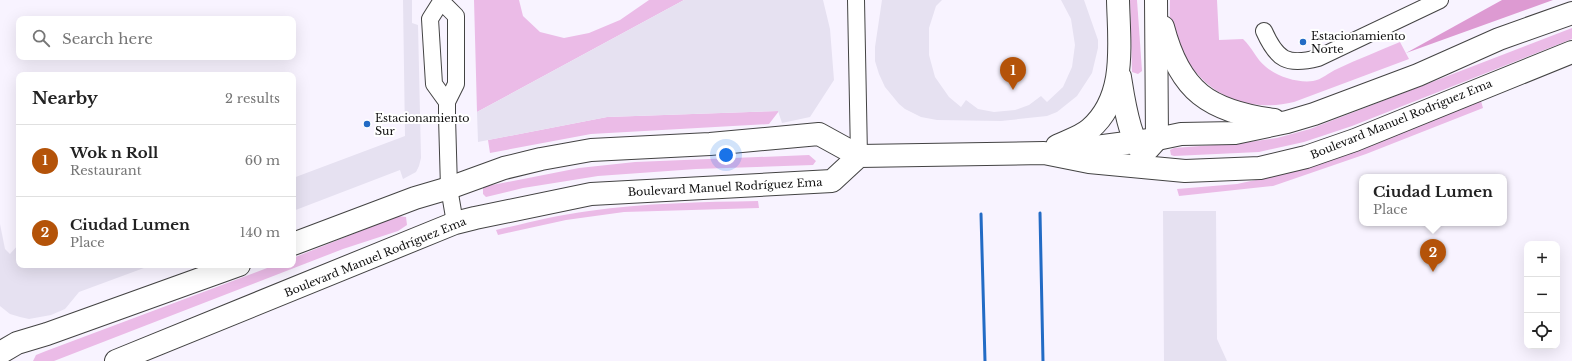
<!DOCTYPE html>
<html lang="en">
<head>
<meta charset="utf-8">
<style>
  :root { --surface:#fff; --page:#f2f2f2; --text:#222; --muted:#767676; --line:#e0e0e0; --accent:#b45309 }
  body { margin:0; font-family:"Libre Baskerville",serif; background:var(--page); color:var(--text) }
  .controls { position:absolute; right:12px; bottom:12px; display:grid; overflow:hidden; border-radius:8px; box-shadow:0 4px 16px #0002 }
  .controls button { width:36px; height:36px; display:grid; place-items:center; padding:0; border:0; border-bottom:1px solid var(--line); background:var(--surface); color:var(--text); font:20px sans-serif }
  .you { position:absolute; left:726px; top:155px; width:14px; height:14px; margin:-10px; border:3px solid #fff; border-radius:50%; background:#1a73e8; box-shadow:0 0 0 6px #1a73e833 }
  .badge { display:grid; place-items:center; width:26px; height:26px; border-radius:50%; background:var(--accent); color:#fff; font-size:13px; font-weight:700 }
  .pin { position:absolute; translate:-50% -33px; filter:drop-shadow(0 1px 2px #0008) }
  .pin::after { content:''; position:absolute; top:21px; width:14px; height:12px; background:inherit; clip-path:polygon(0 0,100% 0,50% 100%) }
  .popup { position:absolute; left:1359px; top:174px; width:148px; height:52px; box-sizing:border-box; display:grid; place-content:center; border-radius:8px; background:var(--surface); filter:drop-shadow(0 1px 3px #0005); font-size:13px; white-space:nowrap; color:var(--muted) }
  .popup b { font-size:15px; color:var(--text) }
  .popup::after { content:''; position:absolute; left:50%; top:100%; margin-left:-8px; border:8px solid transparent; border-top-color:var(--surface) }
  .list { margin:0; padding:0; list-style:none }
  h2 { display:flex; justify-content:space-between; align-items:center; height:52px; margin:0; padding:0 16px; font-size:17px }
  h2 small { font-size:13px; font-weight:400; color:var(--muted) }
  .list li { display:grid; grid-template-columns:26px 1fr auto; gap:12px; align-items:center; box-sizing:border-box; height:72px; padding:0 16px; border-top:1px solid var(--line) }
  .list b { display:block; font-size:15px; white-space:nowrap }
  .list p { margin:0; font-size:13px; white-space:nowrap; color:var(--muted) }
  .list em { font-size:13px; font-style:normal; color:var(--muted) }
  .icon { flex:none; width:22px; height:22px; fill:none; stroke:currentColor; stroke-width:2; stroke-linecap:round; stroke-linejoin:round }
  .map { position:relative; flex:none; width:1572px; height:361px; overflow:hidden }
  .search { position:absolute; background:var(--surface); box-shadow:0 4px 16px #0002; left:16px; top:16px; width:280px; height:44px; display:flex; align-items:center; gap:10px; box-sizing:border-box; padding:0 14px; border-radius:8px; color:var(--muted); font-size:15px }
  .panel { position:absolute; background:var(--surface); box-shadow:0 4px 16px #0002; left:16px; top:72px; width:280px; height:196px; border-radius:8px }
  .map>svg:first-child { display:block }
  .green { fill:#ebbbe7 }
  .forest { fill:#dd9ad2 }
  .plaza { fill:#e6e1f1 }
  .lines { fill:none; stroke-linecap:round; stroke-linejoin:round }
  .service-casing { stroke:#434343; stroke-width:18 }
  .minor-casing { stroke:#434343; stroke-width:24 }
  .service { stroke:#fff; stroke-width:16 }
  .minor { stroke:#fff; stroke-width:22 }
  .rail { stroke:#236bc5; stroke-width:3 }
  .poi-dot { fill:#236bc5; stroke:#fff; stroke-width:1.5 }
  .labels { text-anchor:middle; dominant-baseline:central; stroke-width:4; stroke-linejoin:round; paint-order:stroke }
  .poi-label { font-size:11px; fill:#101010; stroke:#fff; text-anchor:start }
  .street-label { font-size:11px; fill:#101010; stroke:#fff }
</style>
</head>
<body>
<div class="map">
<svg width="1572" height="361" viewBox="0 0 1572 361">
  <rect width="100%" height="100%" fill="#f8f3ff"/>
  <g class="green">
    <path d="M474 0H519L523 16 540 32 564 38 589 33 620 20 649 0H684L477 112Z"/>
    <path d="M1130 0H1137L1142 71 1138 74 1132 72Z"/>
    <path d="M1170 0H1217L1219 40 1243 39C1252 47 1256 59 1266 67 1278 77 1298 83 1313 81 1321 80 1330 72 1337 69 1358 59 1379 51 1400 42L1409 59 1294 102C1245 114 1201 93 1180 47 1177 41 1172 34 1171 28 1169 19 1170 9 1170 0Z"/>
    <path d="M1572 28V39L1352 126 1304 142 1259 152 1174 156 1171 155 1170 150 1174 148 1241 143 1277 138 1310 129Z"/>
    <path d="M1481 101 1483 108 1366 154 1273 186 1179 196 1177 189 1237 184 1284 174 1310 166Z"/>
    <path d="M779 111 769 124 591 134 490 153 488 140 607 117Z"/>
    <path d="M809 155 816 161 813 165 696 169 598 176 523 188 486 197 483 194V188L487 186 579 168 635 162Z"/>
    <path d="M758 201 759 208 624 212 566 220 498 235 496 230C527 223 557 215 589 211 645 203 702 202 758 201Z"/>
    <path d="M398 216 406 217 407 225 398 231 343 249 54 361H33L36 355 46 351 275 265H293V258Z"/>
  </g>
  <path class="forest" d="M1502 0H1553L1406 53Z"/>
  <g class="plaza">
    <path d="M403 0H412V23L418 25 421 158 419 166 416 172 403 179 400 170 293 211V178L405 136Z"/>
    <path d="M684 0H823L830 29 834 80 810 117 782 123 778 111 607 117 478 142 477 112Z"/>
    <path d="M882 0H942L936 6 929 28V55L935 77 949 97 961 107 966 100 978 109 994 112 1015 110 1029 105 1041 96 1047 102 1063 87 1072 67 1075 45 1071 19 1061 0H1084L1098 40V48L1092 73 1077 96 1057 112 1047 116 1001 121 937 120 921 117 905 109 899 104 885 87 879 74 875 61V47Z"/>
    <path d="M1163 211H1216L1217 339 1227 361H1164Z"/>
    <path d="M0 224 5 249 10 254 19 244V265H152L79 292 65 309 51 315 29 319 20 317 10 314 0 306Z"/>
  </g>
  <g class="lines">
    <g class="service-casing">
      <g id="service">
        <path d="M442 0 430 19 434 84 447 102"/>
        <path d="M856 0 859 156"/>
        <path d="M442 2 456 16V84L447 102V117L449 188 455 223"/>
        <path d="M1264 31C1277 60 1287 66 1318 58L1440 0"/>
      </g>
    </g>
    <g class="minor-casing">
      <g id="minor">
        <path d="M1163 27C1180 92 1209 111 1274 120"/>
        <path d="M1120 77C1123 96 1129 141 1144 154"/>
        <path d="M1057 146C1067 141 1081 137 1090 129 1127 97 1119 44 1118 0"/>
        <path d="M1148 149 1157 139 1156 0"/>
        <path d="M1065 151 1157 139 1181 134 1235 133 1287 122 1314 114 1418 75 1499 39 1572 13"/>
        <path d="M293 244 415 198 449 188 504 168 541 159 591 150 710 144 819 134 859 156"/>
        <path d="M0 353 17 343 47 334 239 265"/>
        <path d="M116 361 455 223 475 218 591 194 832 181 859 156 1044 153 1089 162 1185 171 1260 168 1306 157 1355 140 1572 52"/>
      </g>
    </g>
    <use href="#service" class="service"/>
    <use href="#minor" class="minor"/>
    <g class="rail">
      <path d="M1040 213 1043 361"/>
      <path d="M981 214 985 361"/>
    </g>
  </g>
  <g class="poi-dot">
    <circle cx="1303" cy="42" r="4"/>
    <circle cx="367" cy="124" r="4"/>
  </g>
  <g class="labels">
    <g class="poi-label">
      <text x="1311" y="36">Estacionamiento<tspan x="1311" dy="13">Norte</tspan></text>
      <text x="375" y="118">Estacionamiento<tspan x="375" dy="13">Sur</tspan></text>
    </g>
    <g class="street-label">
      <text transform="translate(1401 119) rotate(-22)">Boulevard Manuel Rodríguez Ema</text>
      <text transform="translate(725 187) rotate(-3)">Boulevard Manuel Rodríguez Ema</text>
      <text transform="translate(375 257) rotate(-22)">Boulevard Manuel Rodríguez Ema</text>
    </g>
  </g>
</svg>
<div class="controls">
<button>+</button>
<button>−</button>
<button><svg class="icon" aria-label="locate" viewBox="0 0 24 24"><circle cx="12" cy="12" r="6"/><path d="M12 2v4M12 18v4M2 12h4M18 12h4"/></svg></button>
</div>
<div class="you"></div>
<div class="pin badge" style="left:1013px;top:90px">1</div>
<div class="pin badge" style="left:1433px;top:272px">2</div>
<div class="popup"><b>Ciudad Lumen</b>Place</div>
<div class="search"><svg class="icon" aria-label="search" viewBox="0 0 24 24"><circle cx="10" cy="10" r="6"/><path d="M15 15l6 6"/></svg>Search here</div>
<section class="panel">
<h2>Nearby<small>2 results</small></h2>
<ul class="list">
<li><span class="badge">1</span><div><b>Wok n Roll</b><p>Restaurant</p></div><em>60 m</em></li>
<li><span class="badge">2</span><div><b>Ciudad Lumen</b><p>Place</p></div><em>140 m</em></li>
</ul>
</section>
</div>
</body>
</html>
